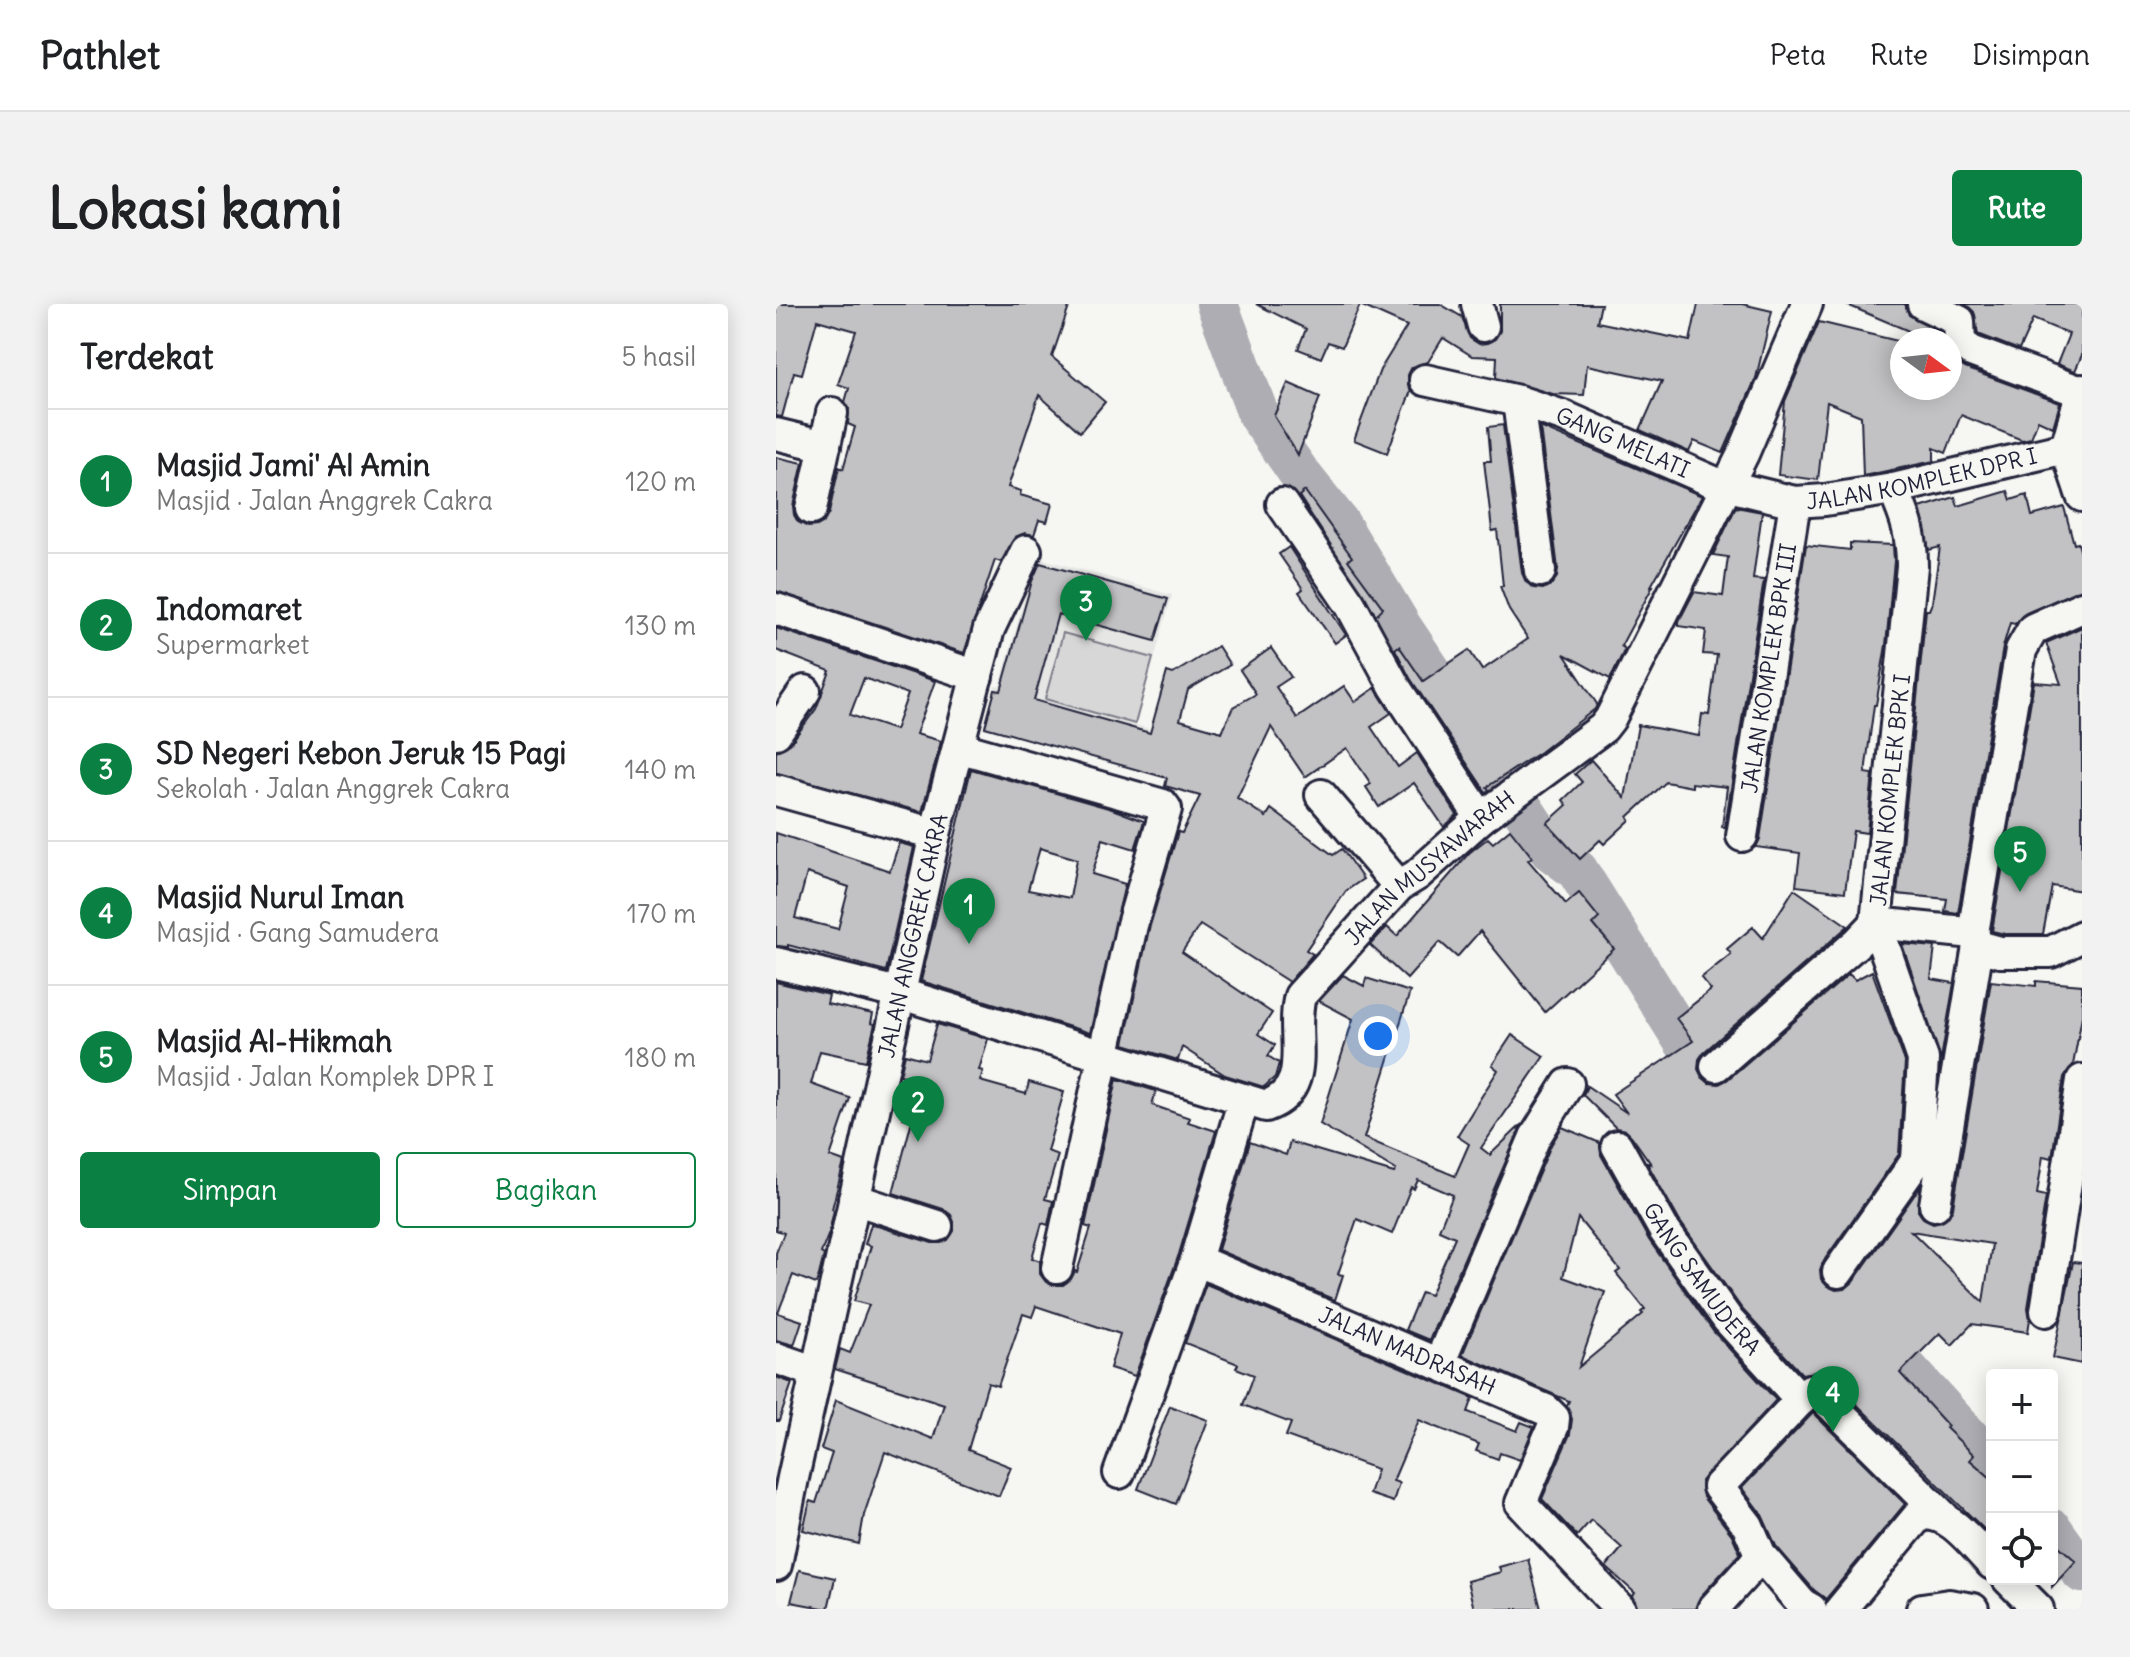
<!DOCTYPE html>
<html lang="id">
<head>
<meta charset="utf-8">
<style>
  :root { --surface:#fff; --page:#f2f2f2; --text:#202124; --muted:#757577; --line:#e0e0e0; --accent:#0b8043 }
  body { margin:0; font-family:Delius,sans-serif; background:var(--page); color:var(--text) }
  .controls { position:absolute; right:24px; bottom:24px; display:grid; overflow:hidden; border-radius:8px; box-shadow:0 4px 20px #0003 }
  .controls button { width:72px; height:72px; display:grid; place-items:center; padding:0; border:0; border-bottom:2px solid var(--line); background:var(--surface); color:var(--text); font:40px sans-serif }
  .compass { position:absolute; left:1114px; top:24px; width:72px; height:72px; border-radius:50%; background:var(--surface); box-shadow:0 4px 20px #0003; rotate:105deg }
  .you { position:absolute; left:602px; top:732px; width:28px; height:28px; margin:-20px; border:6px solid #fff; border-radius:50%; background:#1a73e8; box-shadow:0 0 0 12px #1a73e833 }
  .badge { display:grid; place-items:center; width:52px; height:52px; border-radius:50%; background:var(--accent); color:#fff; font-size:26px; font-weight:700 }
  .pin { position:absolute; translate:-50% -66px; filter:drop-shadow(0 2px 4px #0008) }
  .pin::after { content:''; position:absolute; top:42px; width:28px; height:24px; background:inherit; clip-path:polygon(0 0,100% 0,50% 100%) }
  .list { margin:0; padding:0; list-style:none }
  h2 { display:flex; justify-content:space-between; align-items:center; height:104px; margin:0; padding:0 32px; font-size:34px }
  h2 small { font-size:26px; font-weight:400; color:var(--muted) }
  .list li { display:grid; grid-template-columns:52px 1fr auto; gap:24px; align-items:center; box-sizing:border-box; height:144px; padding:0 32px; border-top:2px solid var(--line) }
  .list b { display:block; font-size:30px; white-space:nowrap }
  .list p { margin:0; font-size:26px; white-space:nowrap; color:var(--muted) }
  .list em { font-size:26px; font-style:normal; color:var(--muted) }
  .actions { display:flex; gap:16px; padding:24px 32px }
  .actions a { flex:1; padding:18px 0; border:2px solid var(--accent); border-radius:8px; text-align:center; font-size:28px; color:var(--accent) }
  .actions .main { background:var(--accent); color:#fff }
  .icon { flex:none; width:44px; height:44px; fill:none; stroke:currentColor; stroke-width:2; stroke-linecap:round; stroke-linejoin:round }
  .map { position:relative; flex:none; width:1306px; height:1305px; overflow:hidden; border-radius:8px }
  header { display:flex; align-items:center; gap:48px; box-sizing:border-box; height:112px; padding:0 40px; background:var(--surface); border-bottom:2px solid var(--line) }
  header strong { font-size:38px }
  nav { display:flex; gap:44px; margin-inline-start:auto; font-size:28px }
  .intro { display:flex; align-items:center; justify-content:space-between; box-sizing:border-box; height:192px; padding:0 48px }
  h1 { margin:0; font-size:56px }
  .button { padding:20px 36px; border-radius:8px; background:var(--accent); color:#fff; font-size:28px; font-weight:700 }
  main { display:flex; gap:48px; padding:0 48px }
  aside { flex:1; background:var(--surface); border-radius:8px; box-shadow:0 4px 20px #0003 }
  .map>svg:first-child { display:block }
  .built { fill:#e6e6e4 }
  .green { fill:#d7d7d7; stroke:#7c7c89; stroke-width:2 }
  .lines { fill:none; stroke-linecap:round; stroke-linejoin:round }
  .river { stroke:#adadb3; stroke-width:42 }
  .building { fill:#c2c2c4; stroke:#22223b; stroke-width:2; fill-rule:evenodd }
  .minor-casing { stroke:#22223b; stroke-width:36 }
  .minor { stroke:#f6f6f2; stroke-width:30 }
  .labels { text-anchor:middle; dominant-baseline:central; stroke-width:7; stroke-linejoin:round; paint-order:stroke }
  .street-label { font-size:22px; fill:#22223b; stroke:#f6f6f2 }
</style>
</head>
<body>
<header>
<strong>Pathlet</strong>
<nav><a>Peta</a><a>Rute</a><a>Disimpan</a></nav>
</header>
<div class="intro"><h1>Lokasi kami</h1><a class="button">Rute</a></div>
<main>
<aside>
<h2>Terdekat<small>5 hasil</small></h2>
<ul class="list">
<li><span class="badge">1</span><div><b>Masjid Jami' Al Amin</b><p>Masjid · Jalan Anggrek Cakra</p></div><em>120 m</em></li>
<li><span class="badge">2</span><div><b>Indomaret</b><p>Supermarket</p></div><em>130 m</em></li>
<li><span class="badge">3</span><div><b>SD Negeri Kebon Jeruk 15 Pagi</b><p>Sekolah · Jalan Anggrek Cakra</p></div><em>140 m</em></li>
<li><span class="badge">4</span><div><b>Masjid Nurul Iman</b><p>Masjid · Gang Samudera</p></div><em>170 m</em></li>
<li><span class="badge">5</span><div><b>Masjid Al-Hikmah</b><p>Masjid · Jalan Komplek DPR I</p></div><em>180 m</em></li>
</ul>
<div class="actions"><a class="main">Simpan</a><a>Bagikan</a></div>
</aside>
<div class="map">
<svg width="1306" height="1305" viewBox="0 0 1306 1305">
  <rect width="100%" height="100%" fill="#f6f6f2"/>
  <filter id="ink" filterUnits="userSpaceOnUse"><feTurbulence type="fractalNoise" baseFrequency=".0125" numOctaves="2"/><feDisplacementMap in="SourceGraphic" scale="16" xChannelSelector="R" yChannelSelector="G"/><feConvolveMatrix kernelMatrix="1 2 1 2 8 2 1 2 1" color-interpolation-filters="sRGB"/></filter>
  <g filter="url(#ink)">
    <path class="built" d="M260 253 396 291 360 421 386 429 374 470 208 424 219 382H224Z"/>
    <path class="green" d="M287 329 377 354 359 420 269 395Z"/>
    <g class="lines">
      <g class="river">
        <path d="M441 0 482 110 523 169 562 218 625 323 774 546 801 566 952 807 960 828"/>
        <path d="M1006 927 1216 1159"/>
        <path d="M1276 1226 1306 1268"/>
      </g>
    </g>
    <g class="building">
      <path d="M0 0H294L276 53 329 98 304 128 263 91 232 183 245 187 244 191 276 200 271 218 263 216 258 231 249 229 239 233 225 258 219 256 188 349 0 287V153L27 159 17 202 18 211 22 218 32 223 41 222 48 218 53 209 63 163 67 165 79 123 72 120 73 104 69 98 73 84 62 80 80 27 41 16 26 70 18 68 6 113 0 112Z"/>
      <path d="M480 0H664L686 13 694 34 703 40 711 39 719 35 724 27V0H825L821 18 914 37 922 0H966L996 7 980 74 947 149 918 137 913 148 864 126 886 77 811 61 808 91 777 90 720 74 721 53 696 52 667 34 652 58 636 63 632 71V81L635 87 611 149 578 136 604 66 631 22 584 1 566 43 552 38 545 54 522 45 530 25Z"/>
      <path d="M1069 0H1129L1133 11 1166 29V36H1154Z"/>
      <path d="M1189 0H1306V51L1299 67 1281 60 1293 30 1257 15 1243 46 1202 30 1198 8Z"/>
      <path d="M1043 18 1126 38V84H1174V54L1189 64 1284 99 1277 123 1262 116 1255 134 1246 136 1185 111 1170 149 1158 144V157L1087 172 1085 112 1051 98 1042 176 1002 171 1009 97Z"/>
      <path d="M512 79 544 93 522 151 498 112Z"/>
      <path d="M727 121 746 269 750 278 758 284 767 285 775 281 781 273 782 265 764 123 926 192 875 282H877L845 342 849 345 834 375 788 350 821 400 819 405 764 448 711 483 713 486 710 488 634 374 619 345 623 342 647 377 693 346 706 366 752 335 733 306 724 282H727L721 226 716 227 713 199 708 157H715L712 123Z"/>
      <path d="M529 187 576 253 572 256 607 304 600 311 523 192Z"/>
      <path d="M1232 187 1235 196 1251 191 1256 212 1288 203 1298 240 1302 239 1306 253V285L1250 309 1239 320 1234 319 1227 343 1182 609 1169 607 1171 595 1121 590 1150 306H1153L1156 299 1164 243 1153 246 1144 204 1179 193 1182 202Z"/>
      <path d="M960 203 986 208 977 275 988 276 949 523H946L951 483 916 479V483L890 478 852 513 854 516 828 540 824 536 804 555 771 519 791 501 787 496 806 478 799 470 815 456 849 494 862 421 923 432 926 410 933 411 941 351 927 350 930 326 903 322V317L918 288 947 292 952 253 937 251Z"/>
      <path d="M1074 239 1117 241 1118 257 1110 341 1100 401H1098L1089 469 1097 470 1091 529 1077 527 1069 588 1020 582 1024 549 980 543 984 535 1030 241 1074 246Z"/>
      <path d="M513 243 570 331 559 339 523 288 527 285 503 250Z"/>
      <path d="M264 259 392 295 379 337 282 310 258 396 374 429 391 368 397 370 442 342 454 361 412 386 404 416 446 428 457 403 480 390 464 366 495 344 515 373 500 383 521 414 568 382 579 398 599 384 615 409 595 423 622 463 641 449 681 511 668 523 638 479 603 503 590 483 595 480 571 444 529 473 495 423 461 494 490 513 495 505 557 551 566 545 587 575 570 587 530 646 537 650 513 678 424 621 406 648 496 709 482 730 499 741 492 752 503 759 499 773 488 783 449 771 406 743 402 756 348 740 373 625 402 528 406 529 424 492 389 482 391 474 209 423 219 386 225 387 256 277Z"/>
      <path d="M1306 323V587L1276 582 1267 630H1229L1216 627 1258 378 1285 380 1270 339Z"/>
      <path d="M0 324 159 377 140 430 165 437 146 508 0 469V447L14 440 40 405 54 367 0 346ZM88 374 132 390 119 426 74 411Z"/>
      <path d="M195 465 336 505 368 517 359 545 327 535 316 570 349 580 314 729 145 677ZM264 544 301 555 294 594 252 586Z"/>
      <path d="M734 525 756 553 752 556 790 600 803 589 823 614 817 620 838 645 769 708 704 627 681 653 664 638 631 675 594 641 611 623 621 632 693 549 712 534 717 539Z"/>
      <path d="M0 529 114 567 123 539 138 543 110 667 12 641V643L0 642ZM31 569 73 583 62 625 19 614Z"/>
      <path d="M1018 585 1072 622 928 748 923 755 922 765 926 773 933 779 943 780 951 776 1073 670 1079 676 1096 667 1129 758 1123 850 1047 958 1044 966 1045 975 1051 982 1060 986 1069 985 1077 978 1144 883 1142 907 1147 914 1157 919 1166 917 1173 912 1177 904 1215 677 1260 682V677L1306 681V712L1297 761 1288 773 1276 854 1267 852 1261 890 1270 892 1252 1004 1254 1015 1252 1028 1196 1020 1176 1041 1164 1029 1124 1069 1172 1122 1170 1124 1198 1151 1194 1156 1216 1175V1233L1054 1074 1037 1068 1026 1070 966 1005 903 916 871 859 875 860 856 833 849 826 840 824 807 791 811 782 851 809 837 790 917 737 900 714 935 686 925 674 955 650 951 645 977 623 987 634ZM1135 927 1216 940 1207 998Z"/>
      <path d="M1126 640 1159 643 1155 675 1178 679 1165 755Z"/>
      <path d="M567 671 588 682 590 674 634 688 588 834 679 872 693 840 681 832 722 766 716 761 736 731 768 752 705 844 714 851 746 820 653 1036 629 1026 645 988 654 991 679 933 663 926 677 891 642 876 638 885 635 883 616 930 581 915 562 970 567 971 559 996 442 946 474 838 510 851 514 838 618 869 620 866 544 820 577 715 543 697Z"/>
      <path d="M0 678 53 691 51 700 97 710 95 719 99 720 90 757 44 747 35 780 74 794 54 853 68 858 56 905 58 906 53 929 45 949 48 951 43 971 40 980 17 971 2 1009 26 1017 18 1041 0 1036V949L8 929 0 926Z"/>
      <path d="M161 720 212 735 203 766 207 767 204 777 250 790 253 778 288 788 271 847 282 851 269 895 277 897 272 921 266 919 256 954 264 957V970L270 978 276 981H287L295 975 299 967 301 968 315 924 309 922 341 775 380 787 376 801 414 814 412 818 440 827 403 950 359 1072 334 1064 344 1030 260 1002 256 1013 247 1010 222 1082 212 1079 192 1146 235 1163 223 1192 109 1148 88 1211 83 1240 27 1226 34 1197 40 1199 56 1149 45 1145 60 1096 157 1135 168 1100 59 1065 64 1045 74 1049 93 1001 78 997 95 942 89 940 95 920 156 939H165L172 936 178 927V918L175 911 167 905 117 889 136 816 127 814 133 794 126 792 132 773 124 771 129 750 151 756Z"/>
      <path d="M786 823 824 839 825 851 873 936 937 1027 1000 1096 925 1177 927 1193 956 1231 964 1249 924 1293 919 1305H862L856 1292 859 1289 830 1263 846 1244 815 1216 801 1232 766 1195 794 1130 796 1115 791 1101 793 1097 686 1051 775 841ZM802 914 844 966 840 969 869 1005 865 1008 867 1010 803 1063 829 988 787 973Z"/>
      <path d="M1297 958 1306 959V1060L1277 1054Z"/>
      <path d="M430 980 697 1094 692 1108 741 1127 745 1118 758 1123 744 1156 724 1149 722 1155 700 1147 703 1140 643 1116 617 1177 623 1179 617 1198 593 1190 601 1165 510 1132 515 1119 467 1101 478 1071 460 1064 462 1060 409 1039Z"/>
      <path d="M0 1073 16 1079 3 1117H0Z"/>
      <path d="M394 1102 432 1116 400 1200 362 1185Z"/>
      <path d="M1037 1109 1129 1200 1050 1295 1038 1286 1000 1242 986 1211 966 1184Z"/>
      <path d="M1276 1236 1300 1257 1276 1283Z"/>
      <path d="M752 1255 765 1305H698L691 1277 725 1268 723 1263Z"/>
      <path d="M23 1266 59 1274 52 1305 15 1298Z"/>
    </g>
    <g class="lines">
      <g class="minor-casing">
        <g id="minor">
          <path d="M701 0 707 22"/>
          <path d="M1147 0 1183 17 1184 39 1195 47 1305 88"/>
          <path id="s1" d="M649 76 742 97 787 112 940 179 1019 198 1049 196 1117 185 1290 144"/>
          <path d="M742 97 764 267"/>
          <path d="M0 130 49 142"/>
          <path d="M1290 144 1306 86"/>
          <path d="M1290 144 1306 192"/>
          <path d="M1117 185C1130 213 1136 231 1136 262L1100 619 1197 629 1202 642 1224 648H1275L1306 632"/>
          <path d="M506 200 574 300 619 383 705 514"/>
          <path d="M35 205 56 109"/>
          <path d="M0 305 201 372"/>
          <path d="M0 429 29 387"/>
          <path d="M182 443 387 501 390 505 356 621 281 964"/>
          <path d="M0 486 159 530"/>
          <path d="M545 491 623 582"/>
          <path id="s2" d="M966 532 1019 198"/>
          <path d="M1197 629 1245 346 1257 325 1306 303"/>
          <path id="s3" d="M0 659 122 689 490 802C540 784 513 732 524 692L623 582 641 571 705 514 827 424 834 415 967 150 1031 0"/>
          <path d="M940 762 1082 638 1100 619 1147 755 1141 856 1062 968"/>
          <path id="s4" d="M841 842 888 926 952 1016 1025 1096"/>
          <path d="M78 895 161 922"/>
          <path d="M1159 901 1202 642"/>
          <path id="s5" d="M420 956 770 1106 778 1114 777 1123 745 1199 844 1305"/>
          <path d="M1270 1007 1306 776"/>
          <path d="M0 1054 40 1068"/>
          <path d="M663 1060 759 833 792 780"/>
          <path d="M343 1169 420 956 468 795"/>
          <path id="s6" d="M0 1261 17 1174 159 530 213 325 250 247"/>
          <path d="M1232 1275 1262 1305"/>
          <path d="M937 1305 985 1252"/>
          <path d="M1035 1305 1026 1300 985 1252 972 1222 942 1183 1034 1086 1041 1087 1168 1213"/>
          <path d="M1065 1305 1143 1211C1172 1204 1197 1241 1216 1260"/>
          <path d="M1146 1305 1173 1301 1197 1305"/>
        </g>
      </g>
      <use href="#minor" class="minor"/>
    </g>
  </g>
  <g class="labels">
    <g class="street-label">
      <text stroke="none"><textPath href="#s1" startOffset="208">GANG MELATI</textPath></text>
      <text stroke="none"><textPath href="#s1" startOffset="520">JALAN KOMPLEK DPR I</textPath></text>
      <text stroke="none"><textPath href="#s2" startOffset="170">JALAN KOMPLEK BPK III</textPath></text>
      <text transform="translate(1114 486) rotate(-84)">JALAN KOMPLEK BPK I</text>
      <text stroke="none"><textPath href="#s3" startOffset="818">JALAN MUSYAWARAH</textPath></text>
      <text stroke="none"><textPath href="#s6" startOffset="644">JALAN ANGGREK CAKRA</textPath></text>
      <text stroke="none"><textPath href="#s4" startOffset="158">GANG SAMUDERA</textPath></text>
      <text stroke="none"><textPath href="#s5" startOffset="230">JALAN MADRASAH</textPath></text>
    </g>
  </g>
</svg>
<div class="controls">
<button>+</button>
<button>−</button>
<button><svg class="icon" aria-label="locate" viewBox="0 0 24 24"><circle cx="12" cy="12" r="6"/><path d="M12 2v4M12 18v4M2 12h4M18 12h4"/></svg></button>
</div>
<svg class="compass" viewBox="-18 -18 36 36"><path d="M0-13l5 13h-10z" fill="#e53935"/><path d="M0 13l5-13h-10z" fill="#757577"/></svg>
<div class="you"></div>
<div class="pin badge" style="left:193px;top:640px">1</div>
<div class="pin badge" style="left:142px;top:838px">2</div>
<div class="pin badge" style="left:310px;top:337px">3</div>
<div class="pin badge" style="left:1057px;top:1128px">4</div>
<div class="pin badge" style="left:1244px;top:588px">5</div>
</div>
</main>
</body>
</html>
